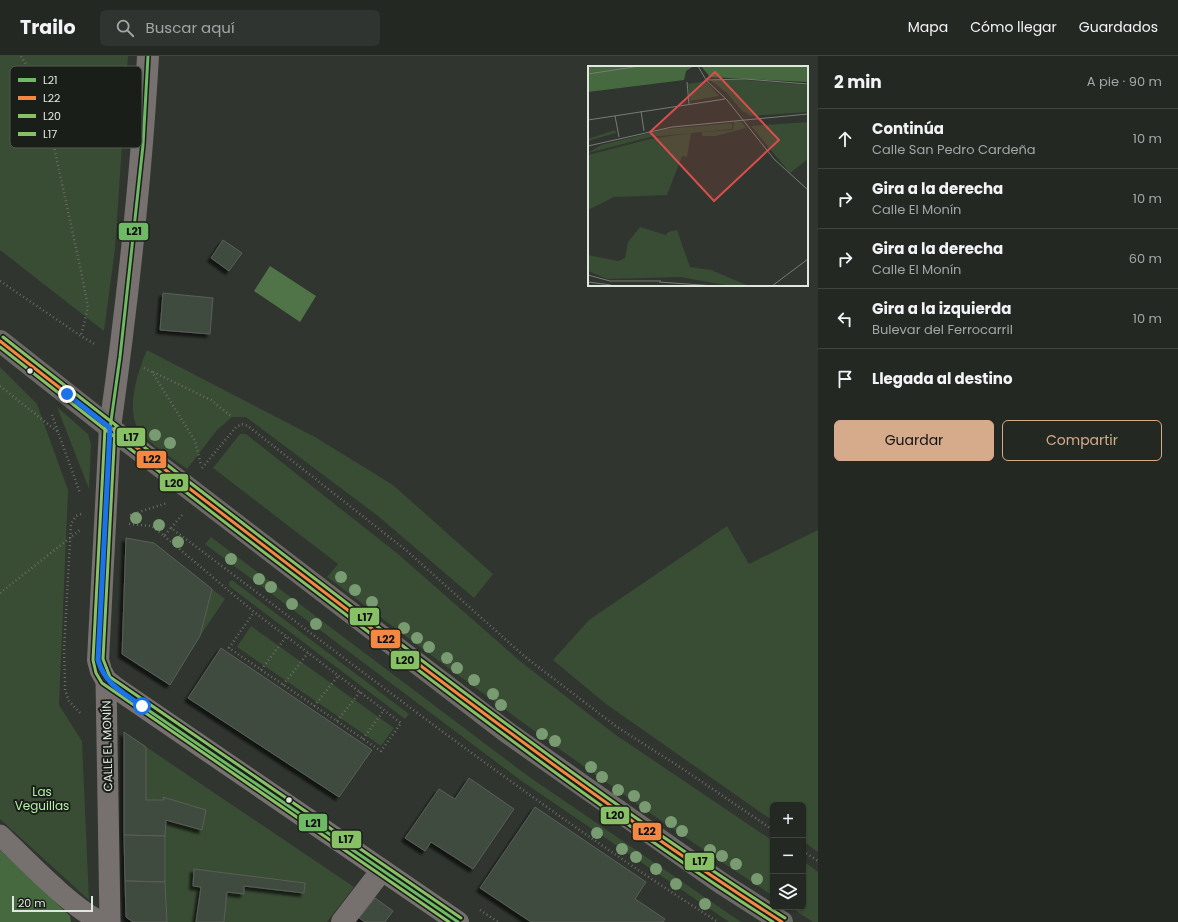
<!DOCTYPE html>
<html lang="es">
<head>
<meta charset="utf-8">
<style>
  :root { --surface:#242823; --page:#303430; --text:#f1f3f6; --muted:#a3a6a6; --line:#414441; --accent:#d6ab8b }
  body { margin:0; font-family:Poppins,sans-serif; background:var(--page); color:var(--text) }
  .controls { position:absolute; right:12px; bottom:12px; display:grid; overflow:hidden; border-radius:6px; box-shadow:0 1px 3px #0004 }
  .controls button { width:36px; height:36px; display:grid; place-items:center; padding:0; border:0; border-bottom:1px solid var(--line); background:var(--surface); color:var(--text); font:20px sans-serif }
  .scale { position:absolute; left:12px; bottom:10px; width:81px; box-sizing:border-box; padding-left:4px; border:2px solid #e0e7df; border-top:0; font-size:11px; line-height:14px; white-space:nowrap; color:#e0e7df; -webkit-text-stroke:3px #1a1e19; paint-order:stroke }
  .stop { position:absolute; width:12px; height:12px; margin:-9px; border:3px solid #1a73e8; border-radius:50%; background:#fff }
  .stop.end { background:#1a73e8; border-color:#fff; box-shadow:0 1px 4px #0008 }
  .list { margin:0; padding:0; list-style:none }
  h2 { display:flex; justify-content:space-between; align-items:center; height:52px; margin:0; padding:0 16px; font-size:17px }
  h2 small { font-size:13px; font-weight:400; color:var(--muted) }
  .list li { display:grid; grid-template-columns:26px 1fr auto; gap:12px; align-items:center; box-sizing:border-box; height:60px; padding:0 16px; border-top:1px solid var(--line) }
  .list b { display:block; font-size:15px; white-space:nowrap }
  .list p { margin:0; font-size:13px; white-space:nowrap; color:var(--muted) }
  .list em { font-size:13px; font-style:normal; color:var(--muted) }
  .actions { display:flex; gap:8px; padding:12px 16px }
  .actions a { flex:1; padding:9px 0; border:1px solid var(--accent); border-radius:6px; text-align:center; font-size:14px; color:var(--accent) }
  .actions .main { background:var(--accent); color:#111 }
  .icon { flex:none; width:22px; height:22px; fill:none; stroke:currentColor; stroke-width:2; stroke-linecap:round; stroke-linejoin:round }
  .map { position:relative; flex:none; width:818px; height:866px; overflow:hidden }
  header { display:flex; align-items:center; gap:24px; box-sizing:border-box; height:56px; padding:0 20px; background:var(--surface); border-bottom:1px solid var(--line) }
  header strong { font-size:19px }
  nav { display:flex; gap:22px; margin-inline-start:auto; font-size:14px }
  .search { width:280px; height:36px; background:var(--page); display:flex; align-items:center; gap:10px; box-sizing:border-box; padding:0 14px; border-radius:6px; color:var(--muted); font-size:15px }
  main { display:flex }
  aside { flex:1; background:var(--surface) }
  .map>svg:first-child { display:block }
  .green { fill:#394c34 }
  .forest { fill:#476940 }
  .water { fill:#507348 }
  .building { fill:#414b40; stroke:#5a5e59; filter:url(#shadow) }
  .lines { fill:none; stroke-linecap:round; stroke-linejoin:round }
  .path { stroke:#6c6b67; stroke-width:2.5; stroke-dasharray:1 3; stroke-linecap:butt }
  .pedestrian { stroke:#76706f; stroke-width:21 }
  .minor { stroke:#76706f; stroke-width:22 }
  .tertiary { stroke:#76706f; stroke-width:22 }
  .secondary { stroke:#6d6966; stroke-width:22 }
  .bus-1-casing { stroke:#1a1e19; stroke-width:6 }
  .bus-2-casing { stroke:#1a1e19; stroke-width:6 }
  .bus-3-casing { stroke:#1a1e19; stroke-width:6 }
  .bus-4-casing { stroke:#1a1e19; stroke-width:6 }
  .bus-1 { stroke:#6eb963; stroke-width:3 }
  .bus-2 { stroke:#f48741; stroke-width:3 }
  .bus-3 { stroke:#87c065; stroke-width:3 }
  .bus-4 { stroke:#87c065; stroke-width:3 }
  .tree { fill:#799b72 }
  .route { stroke:#1a73e8; stroke-width:5 }
  .bus-dot { fill:#e0e7df; stroke:#1a1e19; stroke-width:1.5 }
  .labels { text-anchor:middle; dominant-baseline:central; stroke-width:4; stroke-linejoin:round; paint-order:stroke }
  .street-label { font-size:12px; fill:#e0e7df; stroke:#1a1e19 }
  .park-label { font-size:12px; fill:#b5efa8; stroke:#1a1e19 }
  .inset-road { fill:none; stroke:#767c75; stroke-width:1 }
  .view { fill:#d84e4d; fill-opacity:0.15; stroke:#d84e4d; stroke-width:2 }
  .inset-edge { fill:none; stroke:#e0e7df; stroke-width:2 }
  .key { fill:#1a1e19; stroke:#555a54; stroke-width:1 }
  .key-label { font-size:11px; fill:#e0e7df }
  .line-badge { stroke:#1a1e19; stroke-width:1.5 }
  .pale-badge-label { font-size:11px; text-anchor:middle; font-weight:bold; fill:#111 }
</style>
</head>
<body>
<header>
<strong>Trailo</strong>
<div class="search"><svg class="icon" aria-label="search" viewBox="0 0 24 24"><circle cx="10" cy="10" r="6"/><path d="M15 15l6 6"/></svg>Buscar aquí</div>
<nav><a>Mapa</a><a>Cómo llegar</a><a>Guardados</a></nav>
</header>
<main>
<div class="map">
<svg width="818" height="866" viewBox="0 0 818 866">
  <defs>
    <filter id="shadow"><feDropShadow dx="-3.5" dy="3.5" stdDeviation="1" flood-color="#0009"/></filter>
  </defs>
  <rect width="100%" height="100%" fill="#30352f"/>
  <g class="green">
    <path d="M0 0H128L115 193 104 275 0 194Z"/>
    <path d="M147 294 315 381 393 429 493 518 474 542 378 460 246 361H232L217 374 187 413C171 401 150 389 139 374 125 354 138 314 147 294Z"/>
    <path d="M0 311 37 348 68 434 59 649 82 685 89 844 0 763Z"/>
    <path d="M57 351 88 378 91 388 89 433Z"/>
    <path d="M240 378H246L398 498 521 606 616 679 773 785V840C620 740 473 631 327 521L338 508 213 412Z"/>
    <path d="M727 470 749 508 818 474V796L803 785V749H773V765L606 648 553 604 589 564Z"/>
    <path d="M211 481 528 720 741 866H729L523 726 205 488Z"/>
    <path d="M232 524 409 658 405 663 229 530V526Z"/>
    <path d="M212 533 225 543 200 580Z"/>
    <path d="M251 570 394 672 381 690 237 591Z"/>
    <path d="M124 676 354 831 327 866H133L126 861Z"/>
    <path d="M803 805 818 816V866H813L790 851H803Z"/>
  </g>
  <path class="forest" d="M0 794 70 860 71 866H0Z"/>
  <path class="water" d="M270 210 316 240 300 266 254 235Z"/>
  <g class="building">
    <path d="M223 184 242 197 229 215 211 202Z"/>
    <path d="M163 237 213 242 210 278 160 274Z"/>
    <path d="M126 482 154 487 212 533 200 580 170 629 122 598Z"/>
    <path d="M221 592 372 694 339 741 188 642Z"/>
    <path d="M124 676 146 691V744H164L163 741 206 754 202 774 166 764 165 780 124 779Z"/>
    <path d="M469 722 514 753 473 813 431 786 425 795 405 782 439 733 455 743Z"/>
    <path d="M535 751 646 826 635 843 665 863 663 866H531L480 832Z"/>
    <path d="M124 779 165 780V826L125 825Z"/>
    <path d="M194 813 305 827 304 837 244 830V838L227 836 224 866H196L201 831 193 830Z"/>
    <path d="M125 825 165 826 167 866H133L126 861Z"/>
    <path d="M375 842 393 855 385 866H365L359 862Z"/>
  </g>
  <g class="lines">
    <g class="path">
      <path d="M21 0 31 16 46 54 81 215 88 251 81 280"/>
      <path d="M0 225 81 280 96 289"/>
      <path d="M144 312 152 316 195 385 201 409"/>
      <path d="M153 316 211 344 232 361"/>
      <path d="M0 330 58 376"/>
      <path d="M52 359 80 437"/>
      <path d="M202 412 236 371 242 368 248 370 407 495 524 600 617 671 683 713 773 774"/>
      <path d="M81 458 76 460 71 468 64 594 65 625V634L69 645 81 658"/>
      <path d="M130 459 167 447"/>
      <path d="M182 459 171 472C351 606 528 746 718 866"/>
      <path d="M129 468 152 470 164 480 171 472"/>
      <path d="M164 480 254 556 401 667 381 695 229 592 254 556"/>
      <path d="M0 537 80 474"/>
      <path d="M261 614 286 581"/>
      <path d="M283 629 308 597"/>
      <path d="M314 650 338 620"/>
      <path d="M337 665 360 636"/>
      <path d="M363 683 384 654"/>
      <path d="M803 795 818 805"/>
      <path d="M480 854 498 866"/>
    </g>
    <g class="pedestrian">
      <path d="M106 624 110 866"/>
      <path d="M0 779C22 800 78 859 104 866"/>
    </g>
    <g class="minor">
      <path d="M110 372 98 604 101 615 106 624 116 632 458 866"/>
      <path d="M342 866 382 814"/>
    </g>
    <path class="tertiary" d="M110 372C127 249 141 125 148 0"/>
    <path class="secondary" d="M0 285 110 372 508 677 721 827 782 866"/>
    <g class="bus-1-casing">
      <path id="bus-1" d="M148 0 143 89 120 301 110 372 98 604C102 617 106 624 116 632L458 866"/>
    </g>
    <g class="bus-2-casing">
      <path id="bus-2" d="M0 285C114 375 229 463 345 552 487 661 631 769 782 866"/>
    </g>
    <g class="bus-3-casing">
      <g id="bus-3">
        <path d="M0 291C114 381 229 470 345 558 484 665 624 771 773 866"/>
        <path d="M105 372 93 604 96 617 102 627 449 866"/>
      </g>
    </g>
    <g class="bus-4-casing">
      <g id="bus-4">
        <path d="M3 281C117 371 232 459 348 548 490 657 633 765 785 862"/>
        <path d="M115 372 103 603 110 621 461 862"/>
      </g>
    </g>
    <use href="#bus-1" class="bus-1"/>
    <use href="#bus-2" class="bus-2"/>
    <use href="#bus-3" class="bus-3"/>
    <use href="#bus-4" class="bus-4"/>
  </g>
  <g class="tree">
    <circle cx="155" cy="379" r="6"/>
    <circle cx="170" cy="387" r="6"/>
    <circle cx="136" cy="462" r="6"/>
    <circle cx="159" cy="469" r="6"/>
    <circle cx="178" cy="486" r="6"/>
    <circle cx="231" cy="503" r="6"/>
    <circle cx="341" cy="521" r="6"/>
    <circle cx="259" cy="523" r="6"/>
    <circle cx="271" cy="531" r="6"/>
    <circle cx="355" cy="534" r="6"/>
    <circle cx="372" cy="546" r="6"/>
    <circle cx="292" cy="548" r="6"/>
    <circle cx="316" cy="568" r="6"/>
    <circle cx="404" cy="572" r="6"/>
    <circle cx="417" cy="582" r="6"/>
    <circle cx="429" cy="591" r="6"/>
    <circle cx="447" cy="602" r="6"/>
    <circle cx="457" cy="612" r="6"/>
    <circle cx="474" cy="624" r="6"/>
    <circle cx="493" cy="638" r="6"/>
    <circle cx="501" cy="649" r="6"/>
    <circle cx="542" cy="678" r="6"/>
    <circle cx="555" cy="685" r="6"/>
    <circle cx="591" cy="711" r="6"/>
    <circle cx="602" cy="721" r="6"/>
    <circle cx="618" cy="734" r="6"/>
    <circle cx="634" cy="740" r="6"/>
    <circle cx="645" cy="751" r="6"/>
    <circle cx="671" cy="766" r="6"/>
    <circle cx="682" cy="775" r="6"/>
    <circle cx="597" cy="777" r="6"/>
    <circle cx="622" cy="793" r="6"/>
    <circle cx="710" cy="794" r="6"/>
    <circle cx="722" cy="800" r="6"/>
    <circle cx="636" cy="801" r="6"/>
    <circle cx="736" cy="808" r="6"/>
    <circle cx="656" cy="813" r="6"/>
    <circle cx="757" cy="823" r="6"/>
    <circle cx="676" cy="828" r="6"/>
    <circle cx="705" cy="848" r="6"/>
  </g>
  <g class="lines">
    <path class="route" d="M67 338 110 372 98 604C105 628 122 636 142 650"/>
  </g>
  <g class="bus-dot">
    <circle cx="30" cy="315" r="3.5"/>
    <circle cx="289" cy="744" r="3.5"/>
  </g>
  <g class="labels">
    <g class="street-label">
      <text transform="translate(107 690) rotate(-91)">CALLE EL MONÍN</text>
    </g>
    <g class="park-label">
      <text x="42" y="735">Las<tspan x="42" dy="14">Veguillas</tspan></text>
    </g>
  </g>
  <g transform="translate(588 10)">
    <rect width="220" height="220" fill="#30352f"/>
    <path d="M122 14H157L220 19V46L163 50 154 45 139 27ZM118 15 131 30 102 35 100 18ZM146 55 154 56 158 62 128 70H114V66L145 64ZM220 56V93L202 107 163 60ZM144 57V63L62 71 0 87 13 79 78 63ZM27 64 28 67 0 75V73ZM103 67 99 91 94 90 79 129 26 131 0 144V89L62 73ZM52 161 78 169 80 166 89 164 102 201 123 204 161 220H143L92 211 19 213 0 205V189L30 195 37 192 40 176Z" fill="#394c34"/>
    <path d="M0 0H106L98 5 96 14 0 26ZM113 0H220V16L122 11Z" fill="#476940"/>
    <path class="inset-road" d="M110 0 118 14 139 34 186 93 220 124M0 8 52 0M118 14 157 13 220 18M99 16 101 38M53 45 56 65M27 50 31 71M0 54 137 33M0 80 84 61 220 48M0 209 22 215H73M0 216 23 219M71 216 127 220M184 220 220 193"/>
    <path class="view" d="M127 6 191 74 126 135 62 66Z"/>
    <rect width="220" height="220" class="inset-edge"/>
  </g>
  <rect x="10" y="10" width="132" height="82" rx="6" class="key"/>
  <rect x="18" y="22" width="18" height="4" fill="#6eb963"/>
  <rect x="18" y="40" width="18" height="4" fill="#f48741"/>
  <rect x="18" y="58" width="18" height="4" fill="#87c065"/>
  <rect x="18" y="76" width="18" height="4" fill="#87c065"/>
  <g class="key-label">
    <text x="43" y="28">L21</text>
    <text x="43" y="46">L22</text>
    <text x="43" y="64">L20</text>
    <text x="43" y="82">L17</text>
  </g>
  <g class="line-badge">
    <rect x="118" y="166" width="31" height="19" rx="4" fill="#6eb963"/>
    <rect x="116" y="371" width="30" height="20" rx="4" fill="#87c065"/>
    <rect x="136" y="394" width="31" height="19" rx="4" fill="#f48741"/>
    <rect x="159" y="417" width="30" height="19" rx="4" fill="#87c065"/>
    <rect x="349" y="551" width="31" height="19" rx="4" fill="#87c065"/>
    <rect x="370" y="573" width="31" height="20" rx="4" fill="#f48741"/>
    <rect x="390" y="594" width="30" height="20" rx="4" fill="#87c065"/>
    <rect x="600" y="750" width="30" height="19" rx="4" fill="#87c065"/>
    <rect x="298" y="757" width="30" height="19" rx="4" fill="#6eb963"/>
    <rect x="632" y="766" width="30" height="19" rx="4" fill="#f48741"/>
    <rect x="331" y="774" width="31" height="19" rx="4" fill="#87c065"/>
    <rect x="684" y="796" width="31" height="19" rx="4" fill="#87c065"/>
  </g>
  <g class="pale-badge-label">
    <text x="134" y="179">L21</text>
    <text x="131" y="385">L17</text>
    <text x="152" y="407">L22</text>
    <text x="174" y="431">L20</text>
    <text x="365" y="565">L17</text>
    <text x="386" y="587">L22</text>
    <text x="405" y="608">L20</text>
    <text x="615" y="763">L20</text>
    <text x="313" y="771">L21</text>
    <text x="647" y="779">L22</text>
    <text x="346" y="787">L17</text>
    <text x="700" y="809">L17</text>
  </g>
</svg>
<div class="controls">
<button>+</button>
<button>−</button>
<button><svg class="icon" aria-label="layers" viewBox="0 0 24 24"><path d="M12 4l9 5-9 5-9-5zM3 14l9 5 9-5"/></svg></button>
</div>
<div class="scale">20 m</div>
<div class="stop" style="left:142px;top:650px"></div>
<div class="stop end" style="left:67px;top:338px"></div>
</div>
<aside>
<h2>2 min<small>A pie · 90 m</small></h2>
<ul class="list">
<li><svg class="icon" aria-label="ahead" viewBox="0 0 24 24"><path d="M12 20V5M6 11l6-6 6 6"/></svg><div><b>Continúa</b><p>Calle San Pedro Cardeña</p></div><em>10 m</em></li>
<li><svg class="icon" aria-label="right" viewBox="0 0 24 24"><path d="M7 20v-9h11M14 6l5 5-5 5"/></svg><div><b>Gira a la derecha</b><p>Calle El Monín</p></div><em>10 m</em></li>
<li><svg class="icon" aria-label="right" viewBox="0 0 24 24"><path d="M7 20v-9h11M14 6l5 5-5 5"/></svg><div><b>Gira a la derecha</b><p>Calle El Monín</p></div><em>60 m</em></li>
<li><svg class="icon" aria-label="left" viewBox="0 0 24 24"><path d="M17 20v-9H6M10 6l-5 5 5 5"/></svg><div><b>Gira a la izquierda</b><p>Bulevar del Ferrocarril</p></div><em>10 m</em></li>
<li><svg class="icon" aria-label="arrive" viewBox="0 0 24 24"><path d="M6 21V4h12l-3 4 3 4H6"/></svg><div><b>Llegada al destino</b></div></li>
</ul>
<div class="actions"><a class="main">Guardar</a><a>Compartir</a></div>
</aside>
</main>
</body>
</html>
